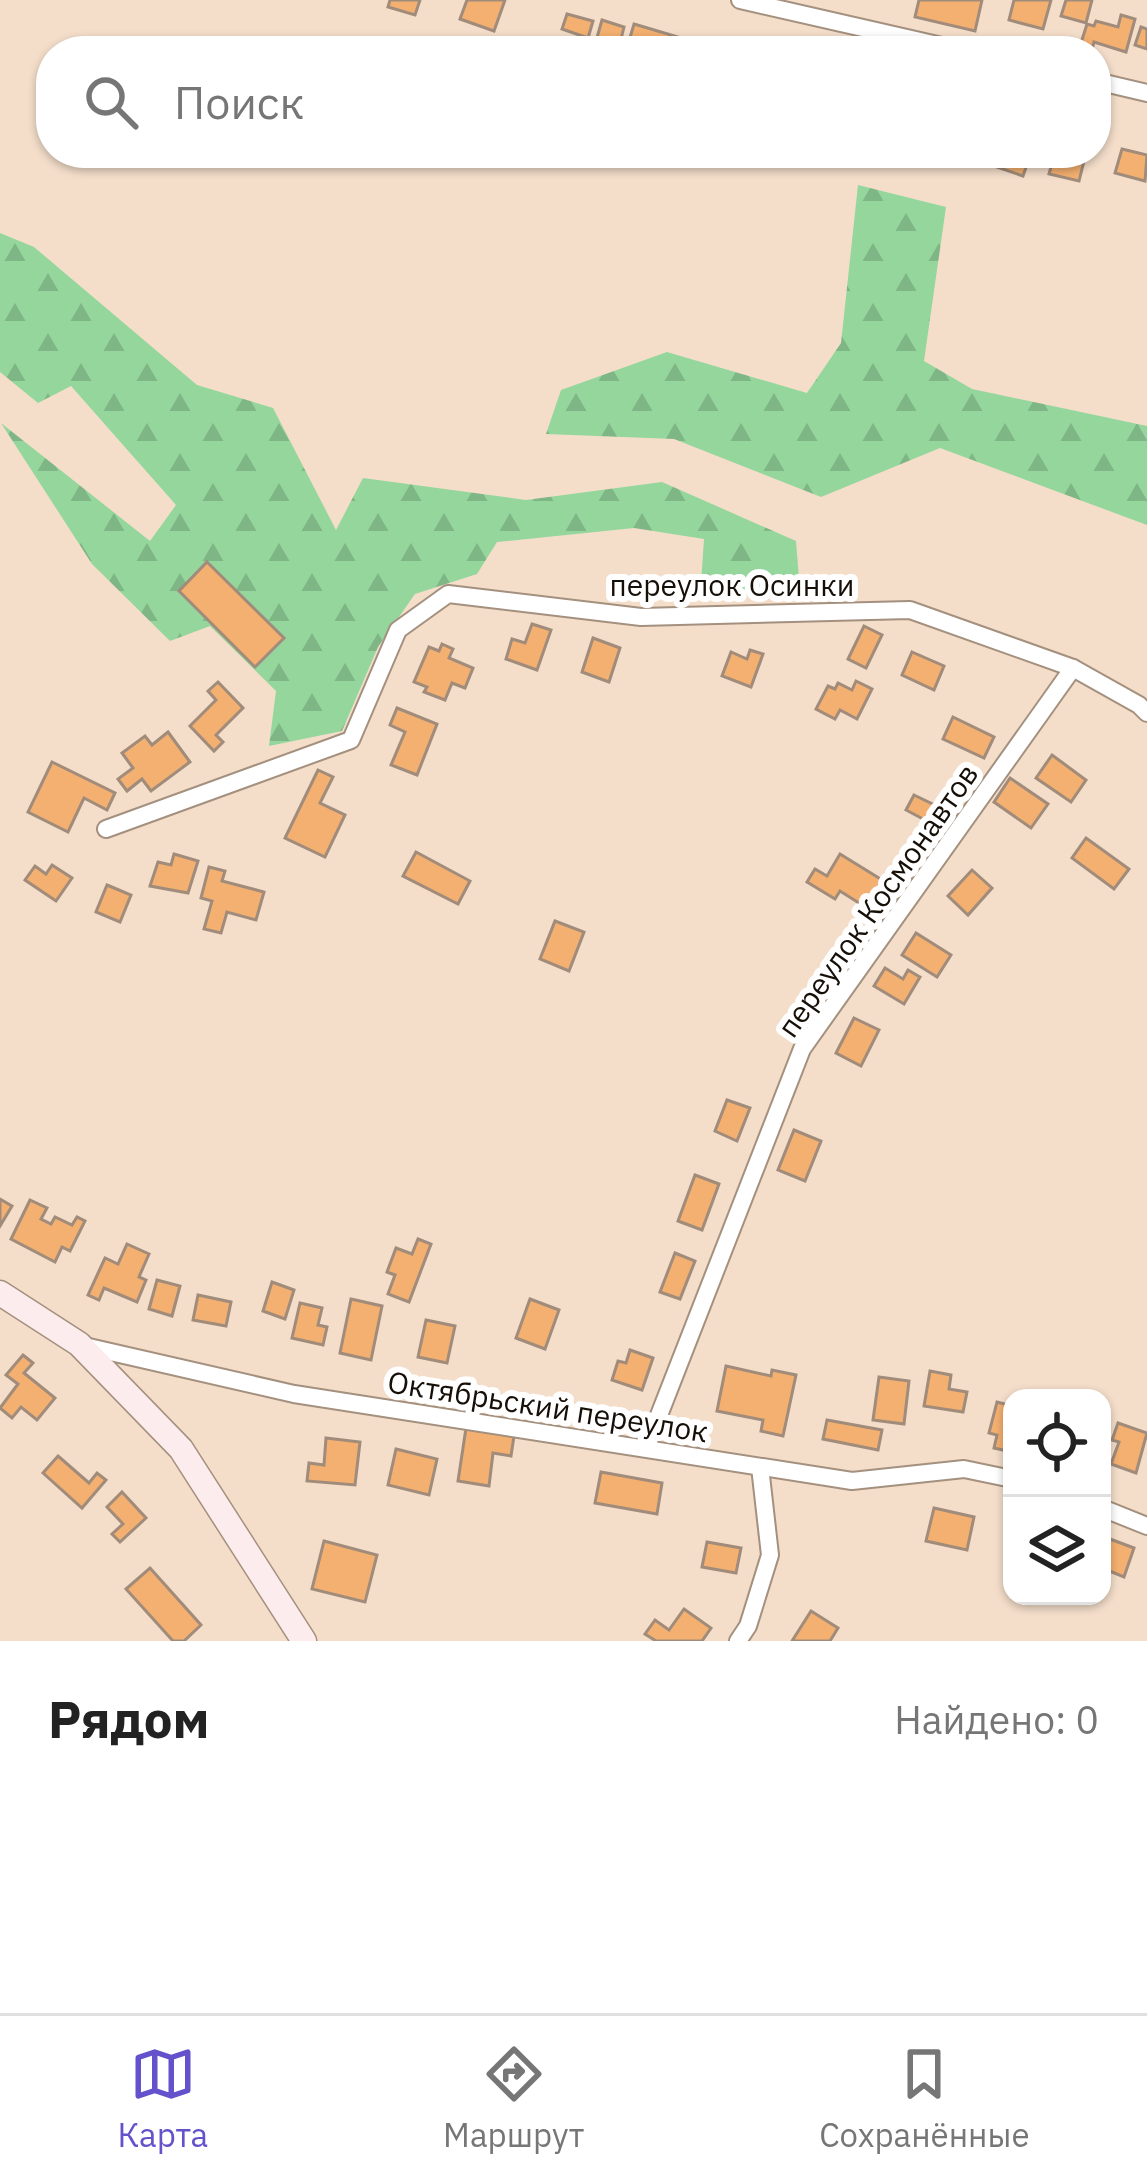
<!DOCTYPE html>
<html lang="ru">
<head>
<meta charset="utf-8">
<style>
  :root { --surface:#fff; --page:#f6f6f6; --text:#222; --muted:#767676; --line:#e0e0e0; --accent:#6352cb }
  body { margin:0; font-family:"IBM Plex Sans",sans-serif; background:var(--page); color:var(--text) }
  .controls { position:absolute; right:36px; bottom:36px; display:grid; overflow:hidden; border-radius:24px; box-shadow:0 3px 9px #0004 }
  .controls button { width:108px; height:108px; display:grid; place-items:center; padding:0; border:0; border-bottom:3px solid var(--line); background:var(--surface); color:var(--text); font:60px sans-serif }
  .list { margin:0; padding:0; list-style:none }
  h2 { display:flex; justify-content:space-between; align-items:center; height:156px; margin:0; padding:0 48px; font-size:51px }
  h2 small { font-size:39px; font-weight:400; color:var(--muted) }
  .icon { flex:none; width:66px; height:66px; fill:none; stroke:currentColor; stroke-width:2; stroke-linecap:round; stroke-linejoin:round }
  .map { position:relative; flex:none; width:1147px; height:1641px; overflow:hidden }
  .search { position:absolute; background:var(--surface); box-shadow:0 3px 9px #0004; left:36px; right:36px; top:36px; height:132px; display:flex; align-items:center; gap:30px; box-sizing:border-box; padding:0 42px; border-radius:48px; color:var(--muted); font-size:45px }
  .sheet { height:372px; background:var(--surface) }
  nav { display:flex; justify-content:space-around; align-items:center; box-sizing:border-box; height:168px; border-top:3px solid var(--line); background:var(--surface); font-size:33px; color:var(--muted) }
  nav a { display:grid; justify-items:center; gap:6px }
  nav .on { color:var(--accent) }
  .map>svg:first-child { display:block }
  .forest { fill:url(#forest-firs) }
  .building { fill:#f4b070; stroke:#a18c7b; stroke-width:3 }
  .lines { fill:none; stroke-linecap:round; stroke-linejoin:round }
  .street-casing { stroke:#a4907e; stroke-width:20 }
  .secondary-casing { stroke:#a4907e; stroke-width:27 }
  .street { stroke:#fff; stroke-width:16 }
  .secondary { stroke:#fdeced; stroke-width:24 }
  .labels { text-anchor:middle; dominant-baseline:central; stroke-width:12; stroke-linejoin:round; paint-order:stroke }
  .street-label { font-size:30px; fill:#160f08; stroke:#fff }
</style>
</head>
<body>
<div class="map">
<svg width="1147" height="1641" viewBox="0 0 1147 1641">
  <defs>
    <pattern id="forest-firs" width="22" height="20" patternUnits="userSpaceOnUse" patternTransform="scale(3)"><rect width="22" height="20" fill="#94d69c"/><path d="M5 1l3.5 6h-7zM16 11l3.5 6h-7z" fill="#7fb685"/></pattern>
  </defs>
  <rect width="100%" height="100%" fill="#f4deca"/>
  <g class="forest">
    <path d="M858 185 946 207 924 361 972 389 1147 426V525L940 448 821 497 674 439 546 434 561 390 667 352 807 393 841 343Z"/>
    <path d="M0 233 34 247 197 385 273 408 336 530 363 478 526 500 662 482 796 541 800 592 700 598 704 539 634 528 497 542 477 574 415 594 378 647 342 731 269 746 276 691 210 626 170 641 92 564 1 423 150 541 176 505 71 386 38 403 0 372Z"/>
  </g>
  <g class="building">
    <path d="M390 0H420L415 15 388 7Z"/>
    <path d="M467 0H505L494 31 460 19Z"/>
    <path d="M919 0H982L975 31 915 17Z"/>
    <path d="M1014 0H1051L1043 29 1009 20Z"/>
    <path d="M1066 0H1092L1086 23 1061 16Z"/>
    <path d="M567 14 593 21 588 38 562 29Z"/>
    <path d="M1121 15 1135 19 1126 52 1094 42 1092 50 1080 46 1087 24 1094 26 1096 21 1118 27Z"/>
    <path d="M602 20 624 27 618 51 594 48Z"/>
    <path d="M634 24 678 37 674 51H626Z"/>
    <path d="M1141 27 1147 29V49L1135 45Z"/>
    <path d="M1122 149 1147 155 1145 181 1115 173Z"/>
    <path d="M1002 153H1031L1023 176 997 167Z"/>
    <path d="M1055 153H1086L1079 181 1049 174Z"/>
    <path d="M207 562 284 638 255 667 179 591Z"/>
    <path d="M532 624 551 630 537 670 506 659 512 639 525 643Z"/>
    <path d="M864 626 882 635 866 668 848 659Z"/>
    <path d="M593 638 620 648 609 682 582 672Z"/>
    <path d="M442 644 453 649 449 658 473 668 465 688 452 683 445 700 424 692 427 687 414 682 429 647 439 651Z"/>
    <path d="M750 650 763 654 751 687 722 676 731 652 747 659Z"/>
    <path d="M912 652 944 666 934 690 902 675Z"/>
    <path d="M856 681 872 689 857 719 840 710 835 719 816 709 828 686 835 689 838 683 852 690Z"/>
    <path d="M218 682 243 708 216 735 223 742 214 751 190 726 216 700 208 691Z"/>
    <path d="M397 708 437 724 417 775 391 765 405 732 390 725Z"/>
    <path d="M953 717 994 737 984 758 943 739Z"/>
    <path d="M168 732 190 762 151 791 142 779 127 791 118 779 133 768 122 753 145 736 152 745Z"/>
    <path d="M1052 755 1086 780 1071 802 1036 778Z"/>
    <path d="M52 762 115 793 107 810 84 798 68 832 28 812Z"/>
    <path d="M318 770 333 777 320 803 345 815 325 857 285 838Z"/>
    <path d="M1010 778 1048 804 1031 828 994 802Z"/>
    <path d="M914 795 949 812 940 828 906 810Z"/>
    <path d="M1086 838 1129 869 1114 889 1072 858Z"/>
    <path d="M416 852 470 881 458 904 403 876Z"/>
    <path d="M174 854 198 861 188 893 150 886 158 862 171 865Z"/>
    <path d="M840 854 887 883 870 910 840 891 835 899 807 882 815 869 827 876Z"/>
    <path d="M52 865 72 878 56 901 25 880 35 866 46 874Z"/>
    <path d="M209 867 225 871 222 881 264 892 256 920 227 912 221 933 204 929 212 901 201 898Z"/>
    <path d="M972 870 992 888 968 915 948 896Z"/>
    <path d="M107 885 131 895 120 922 96 912Z"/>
    <path d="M555 921 584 932 569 971 540 959Z"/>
    <path d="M916 933 951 955 937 977 902 955Z"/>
    <path d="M885 968 903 979 908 970 920 977 904 1004 874 986Z"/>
    <path d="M854 1018 879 1030 861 1066 836 1053Z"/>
    <path d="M727 1100 750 1108 737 1141 715 1131Z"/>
    <path d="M794 1130 821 1141 805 1181 778 1170Z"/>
    <path d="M695 1175 719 1184 702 1230 678 1221Z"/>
    <path d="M0 1199 12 1206 0 1226Z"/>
    <path d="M30 1200 47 1208 41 1219 51 1224 55 1217 72 1225 77 1217 85 1221 70 1251 62 1247 55 1262 11 1239Z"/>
    <path d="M418 1239 431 1244 409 1302 388 1294 395 1275 387 1272 396 1248 412 1254Z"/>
    <path d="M127 1244 149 1254 139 1277 146 1280 137 1302 104 1288 99 1300 88 1295 105 1258 118 1264Z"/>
    <path d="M675 1253 695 1261 680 1299 660 1292Z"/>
    <path d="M157 1280 180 1286 172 1316 149 1309Z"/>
    <path d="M272 1282 294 1290 285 1319 263 1311Z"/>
    <path d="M198 1295 231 1302 226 1326 193 1320Z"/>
    <path d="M351 1299 382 1306 371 1360 340 1353Z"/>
    <path d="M530 1299 559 1310 545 1349 516 1338Z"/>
    <path d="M300 1303 322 1308 318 1325 327 1327 323 1345 292 1338Z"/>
    <path d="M426 1320 455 1326 447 1363 418 1357Z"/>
    <path d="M630 1350 653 1358 642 1390 612 1380 618 1361 626 1363Z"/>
    <path d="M23 1355 33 1363 24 1373 55 1398 37 1420 21 1407 12 1418 0 1408 18 1384 6 1375Z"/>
    <path d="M726 1366 771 1376 772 1370 796 1375 783 1436 761 1431 763 1420 717 1411Z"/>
    <path d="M930 1371 951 1375 949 1389 967 1392 963 1412 924 1406Z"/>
    <path d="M879 1377 909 1381 904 1424 873 1420Z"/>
    <path d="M997 1402 1012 1406V1452L994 1448 997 1435 989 1433Z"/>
    <path d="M827 1420 882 1430 878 1450 823 1439Z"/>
    <path d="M1118 1423 1147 1433 1136 1473 1111 1464 1119 1442 1112 1440Z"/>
    <path d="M466 1428 514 1436 511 1456 493 1453 489 1486 458 1481Z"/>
    <path d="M326 1438 360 1442 355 1485 307 1481 309 1463 324 1465Z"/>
    <path d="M396 1449 437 1459 429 1495 388 1485Z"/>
    <path d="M58 1456 89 1483 97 1473 106 1480 82 1508 43 1473Z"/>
    <path d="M601 1472 662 1483 657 1514 595 1503Z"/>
    <path d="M122 1492 146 1518 120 1542 112 1534 123 1524 107 1507Z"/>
    <path d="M934 1508 974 1517 967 1550 926 1541Z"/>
    <path d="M1102 1536 1134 1548 1124 1577 1102 1568Z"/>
    <path d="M324 1541 377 1555 365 1602 312 1589Z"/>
    <path d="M707 1542 741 1548 736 1573 702 1567Z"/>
    <path d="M150 1568 201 1625 184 1641H173L126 1589Z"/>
    <path d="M684 1609 711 1628 702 1641H656L645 1634 655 1620 669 1630Z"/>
    <path d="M811 1611 838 1628 830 1641H792Z"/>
  </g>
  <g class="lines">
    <g class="street-casing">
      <g id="street">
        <path d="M740 0 964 51"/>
        <path d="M1096 81 1147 93"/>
        <path d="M106 829 351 740 398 630 448 594 641 617 910 610 1073 668 1139 705 1147 713"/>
        <path d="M80 1345 294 1394 852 1481 964 1469 1012 1479"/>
        <path d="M647 1446 802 1049 1073 668"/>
        <path d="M1102 1508 1147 1526"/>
        <path d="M738 1641 748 1626 770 1555 760 1467"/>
      </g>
    </g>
    <g class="secondary-casing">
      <path id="secondary" d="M0 1293 79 1344 181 1449 304 1641"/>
    </g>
    <use href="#street" class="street"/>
    <use href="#secondary" class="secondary"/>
  </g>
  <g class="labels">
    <g class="street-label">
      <text x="732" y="584">переулок Осинки</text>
      <text transform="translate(877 900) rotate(-55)">переулок Космонавтов</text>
      <text transform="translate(548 1406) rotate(9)">Октябрьский переулок</text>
    </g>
  </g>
</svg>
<div class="controls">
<button><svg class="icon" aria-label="locate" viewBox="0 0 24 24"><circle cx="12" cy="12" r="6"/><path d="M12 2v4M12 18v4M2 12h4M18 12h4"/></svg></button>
<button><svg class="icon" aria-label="layers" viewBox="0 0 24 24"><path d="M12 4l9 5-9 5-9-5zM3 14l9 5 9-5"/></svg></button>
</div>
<div class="search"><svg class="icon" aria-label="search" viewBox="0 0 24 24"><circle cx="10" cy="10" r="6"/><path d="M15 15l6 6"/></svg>Поиск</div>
</div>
<section class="sheet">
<h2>Рядом<small>Найдено: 0</small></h2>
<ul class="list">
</ul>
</section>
<nav>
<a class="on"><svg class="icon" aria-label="map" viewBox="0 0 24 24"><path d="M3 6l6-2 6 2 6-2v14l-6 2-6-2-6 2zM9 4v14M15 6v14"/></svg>Карта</a>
<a><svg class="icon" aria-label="directions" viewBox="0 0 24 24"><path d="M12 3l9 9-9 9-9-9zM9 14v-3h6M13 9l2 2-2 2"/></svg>Маршрут</a>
<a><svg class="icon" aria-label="saved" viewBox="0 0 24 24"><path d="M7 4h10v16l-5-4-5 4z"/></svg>Сохранённые</a>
</nav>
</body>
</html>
